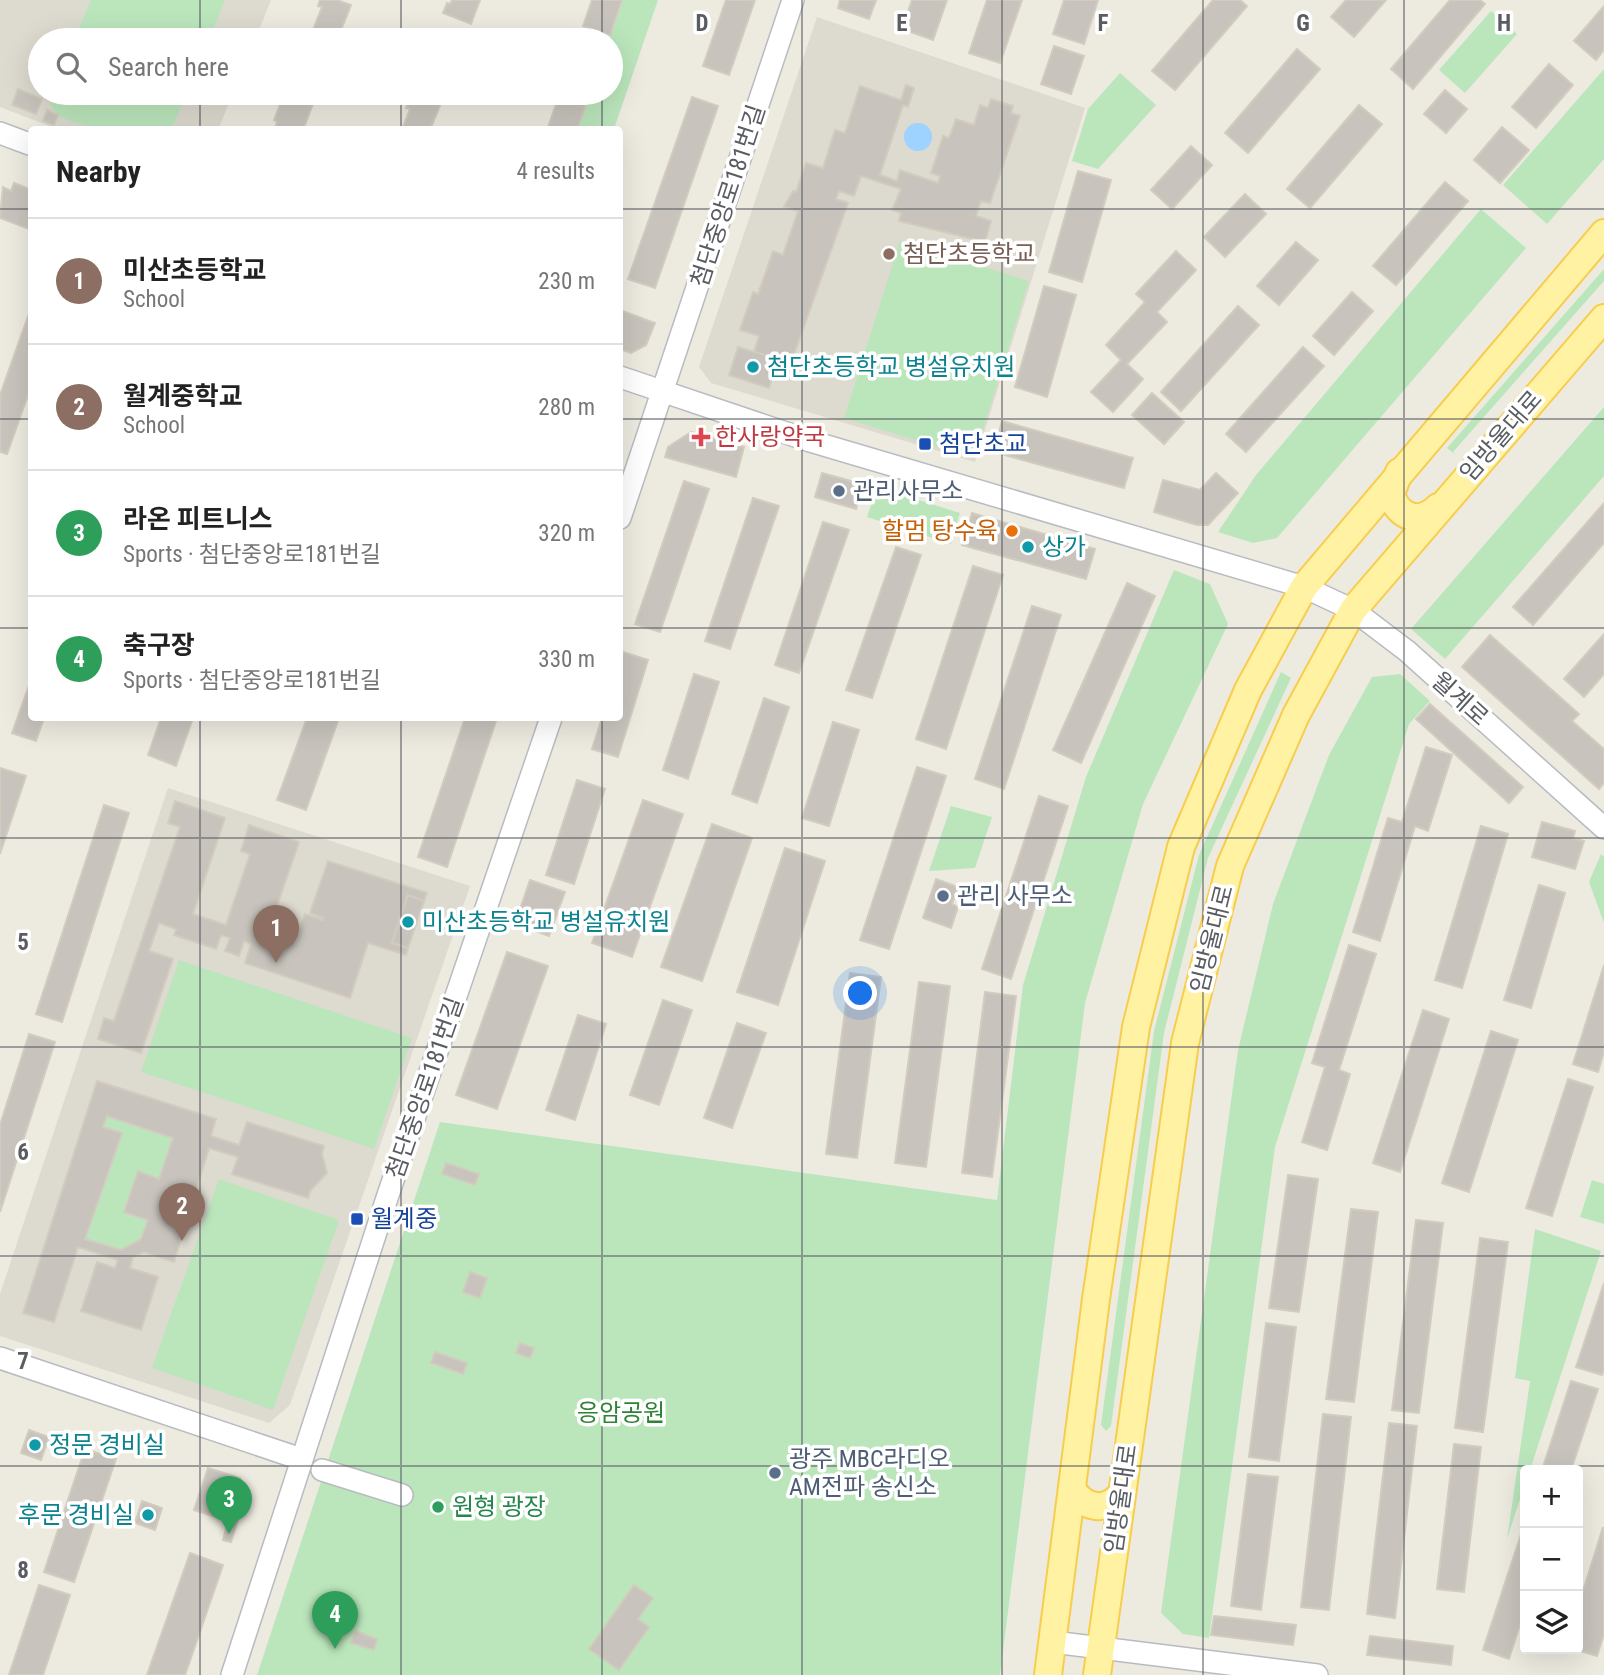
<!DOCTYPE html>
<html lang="en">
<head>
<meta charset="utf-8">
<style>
  :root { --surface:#fff; --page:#f2f2f2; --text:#222; --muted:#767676; --line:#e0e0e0; --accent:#f23722 }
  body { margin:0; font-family:"Roboto Condensed","Noto Sans KR",sans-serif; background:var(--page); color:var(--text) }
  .controls { position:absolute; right:21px; bottom:21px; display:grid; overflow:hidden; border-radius:7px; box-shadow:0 7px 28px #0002 }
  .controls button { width:63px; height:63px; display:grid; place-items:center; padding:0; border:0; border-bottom:2px solid var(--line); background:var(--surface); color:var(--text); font:35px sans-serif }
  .you { position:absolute; left:861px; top:994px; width:24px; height:24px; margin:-18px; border:5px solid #fff; border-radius:50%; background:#1a73e8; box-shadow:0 0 0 10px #1a73e833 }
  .badge { display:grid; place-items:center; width:46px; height:46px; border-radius:50%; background:var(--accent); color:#fff; font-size:23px; font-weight:700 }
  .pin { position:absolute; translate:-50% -58px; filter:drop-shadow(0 2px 4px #0008) }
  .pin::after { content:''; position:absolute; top:37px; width:24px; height:21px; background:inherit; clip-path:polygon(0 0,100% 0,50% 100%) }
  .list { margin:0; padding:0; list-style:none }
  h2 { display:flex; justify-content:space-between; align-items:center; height:91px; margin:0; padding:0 28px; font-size:30px }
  h2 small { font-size:23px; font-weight:400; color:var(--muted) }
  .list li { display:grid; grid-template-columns:46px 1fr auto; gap:21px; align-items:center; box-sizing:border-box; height:126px; padding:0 28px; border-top:2px solid var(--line) }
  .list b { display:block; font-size:26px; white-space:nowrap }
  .list p { margin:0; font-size:23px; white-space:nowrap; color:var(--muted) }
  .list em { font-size:23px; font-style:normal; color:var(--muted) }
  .icon { flex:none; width:38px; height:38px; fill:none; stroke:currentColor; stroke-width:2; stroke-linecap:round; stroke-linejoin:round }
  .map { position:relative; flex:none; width:1604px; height:1675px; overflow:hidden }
  .search { position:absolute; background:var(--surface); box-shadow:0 7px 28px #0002; left:28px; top:28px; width:595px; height:77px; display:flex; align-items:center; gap:18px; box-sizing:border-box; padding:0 24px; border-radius:38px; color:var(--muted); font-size:26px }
  .panel { position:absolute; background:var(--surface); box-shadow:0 7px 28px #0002; left:28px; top:126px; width:595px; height:595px; border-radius:7px }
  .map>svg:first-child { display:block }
  .education { fill:#dddacf }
  .green { fill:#bbe6bc }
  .water { fill:#9ed2ff }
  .building { fill:#c8c4bd; stroke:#d2ccbe; stroke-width:2; fill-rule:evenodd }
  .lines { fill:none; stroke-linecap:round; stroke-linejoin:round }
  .minor-casing { stroke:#b8bbc0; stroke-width:24 }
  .major-casing { stroke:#f8cd4e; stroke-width:30 }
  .minor { stroke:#fff; stroke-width:21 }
  .major { stroke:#fff2a3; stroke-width:26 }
  .grid { fill:none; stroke:#595d62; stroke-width:2; stroke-opacity:0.55 }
  .education-dot { fill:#8d6e63; stroke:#fff; stroke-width:2.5 }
  .culture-dot { fill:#0f9aa8; stroke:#fff; stroke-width:2.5 }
  .health-dot { fill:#e0444e; stroke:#fff; stroke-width:2.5 }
  .transit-dot { fill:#1a4fb4; stroke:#fff; stroke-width:2.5 }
  .service-dot { fill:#5c6f8a; stroke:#fff; stroke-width:2.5 }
  .food-dot { fill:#e8710a; stroke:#fff; stroke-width:2.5 }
  .leisure-dot { fill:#2e9e5b; stroke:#fff; stroke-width:2.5 }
  .labels { text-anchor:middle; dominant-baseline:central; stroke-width:7; stroke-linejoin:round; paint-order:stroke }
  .street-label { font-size:24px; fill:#595d62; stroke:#fff }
  .education-label { font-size:24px; fill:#785e54; stroke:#fff; text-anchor:start }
  .culture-label { font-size:24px; fill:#0d838f; stroke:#fff; text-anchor:start }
  .health-label { font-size:24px; fill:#be3a42; stroke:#fff; text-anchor:start }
  .transit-label { font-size:24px; fill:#164399; stroke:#fff; text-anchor:start }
  .service-label { font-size:24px; fill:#4e5e75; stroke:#fff; text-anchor:start }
  .food-label { font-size:24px; fill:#c56008; stroke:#fff; text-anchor:end }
  .park-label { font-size:24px; fill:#2f8335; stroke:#fff }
  .leisure-label { font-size:24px; fill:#27864d; stroke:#fff; text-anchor:start }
  .grid-label { font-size:23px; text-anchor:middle; font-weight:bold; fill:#595d62; stroke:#fff; stroke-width:7; stroke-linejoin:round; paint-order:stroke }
</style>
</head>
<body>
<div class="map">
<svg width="1604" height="1675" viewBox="0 0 1604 1675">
  <rect width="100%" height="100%" fill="#edebe0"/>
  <g class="education">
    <path d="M0 0H271L255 40H40V93H233L218 130 57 129 0 107Z"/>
    <path d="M817 17 1085 108 975 462 711 383 699 367Z"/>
    <path d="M168 788 470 886 290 1405 269 1423 0 1336V1294Z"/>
  </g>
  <g class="green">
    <path d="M91 0H225L209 40H74Z"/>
    <path d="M623 0H658L614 129H578L591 93H611L609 40Z"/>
    <path d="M1491 11 1517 34 1465 93 1439 70Z"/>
    <path d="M1604 69V159L1547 224 1503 185Z"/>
    <path d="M1120 73 1156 105 1098 169 1072 161 1088 109Z"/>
    <path d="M53 93H187L171 130C145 130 59 134 50 103Z"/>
    <path d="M1481 209 1526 248 1277 538 1253 543 1218 532 1256 475Z"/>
    <path d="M900 241 1029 281 974 458 844 418Z"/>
    <path d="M1604 269V281L1453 452 1457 456 1447 448Z"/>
    <path d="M1604 407V476L1445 659 1411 629Z"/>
    <path d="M877 487 960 513 951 544 867 517Z"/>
    <path d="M1174 570 1210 584 1228 624 1143 804 1085 1003 1000 1675H257L440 1122 997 1200 1023 985 1086 777Z"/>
    <path d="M1281 672 1291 678 1208 858 1164 1033 1111 1426 1106 1431 1101 1425 1154 1031 1199 855Z"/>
    <path d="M1400 674 1430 701 1409 724 1275 1147 1209 1638 1183 1634 1161 1613 1238 1050 1273 904 1329 755 1372 677Z"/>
    <path d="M951 806 992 817 975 868 929 871Z"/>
    <path d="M1601 854 1604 857V923L1589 882Z"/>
    <path d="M179 960 412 1038 374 1149 141 1072Z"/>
    <path d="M107 1116 173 1138 159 1179 138 1172 124 1211 148 1220 141 1239 121 1250 85 1239 121 1134 103 1127Z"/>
    <path d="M219 1179 339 1220 273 1410 152 1368Z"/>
    <path d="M1592 1180 1604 1184V1224L1580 1217Z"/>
    <path d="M1535 1229 1601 1251 1530 1470H1525V1484L1507 1539 1530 1381 1515 1378Z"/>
  </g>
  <circle class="water" cx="918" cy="137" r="14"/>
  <g class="building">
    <path d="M320 0H337L351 5 337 40H309L322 7 318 6Z"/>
    <path d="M452 0H480L471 24 443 13 447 3 450 4Z"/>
    <path d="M592 0H622L610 35 583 26Z"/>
    <path d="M726 0H755L729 75 703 66Z"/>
    <path d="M840 0H876L869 19 838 8Z"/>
    <path d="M912 0H947L933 40 902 29Z"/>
    <path d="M987 0H1022L1000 63 969 53Z"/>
    <path d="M1064 0H1098L1084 44 1053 34Z"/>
    <path d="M1213 0H1240L1247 6 1175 90 1152 71Z"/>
    <path d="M1346 0H1386L1354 37 1331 17Z"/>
    <path d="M1450 0H1480L1485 4 1413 89 1391 69Z"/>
    <path d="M1604 6V50L1596 60 1574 41Z"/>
    <path d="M1054 46 1084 56 1071 94 1041 84Z"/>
    <path d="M1297 49 1320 69 1248 153 1225 133Z"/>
    <path d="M1549 64 1573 85 1536 128 1512 107Z"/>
    <path d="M906 85 914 88 908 107 903 105 880 175 897 181 900 170 938 183 940 176 931 173 943 136 949 138 956 119 974 125 980 105 988 108 991 99 1013 106 1011 113 1020 116 990 203 981 201 976 216 991 221 985 242 899 221 901 213 892 210 901 189 861 176 854 196 839 191 836 199 848 203 791 363 754 352 759 336 740 330 753 292 758 294 773 251 783 255 798 211 784 207 793 191 796 192 806 163 823 168 835 130 845 133 860 86 901 100Z"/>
    <path d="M18 89 42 99 36 114 12 105Z"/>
    <path d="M1445 90 1467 109 1446 133 1424 114Z"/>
    <path d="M289 93H317L303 130H274L277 122 274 120 283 97 286 99Z"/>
    <path d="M412 93H445L430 130H402L410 109 406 108Z"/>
    <path d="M560 93H590L577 130H547Z"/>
    <path d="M692 97 718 106 655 288 628 279Z"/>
    <path d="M1359 105 1382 124 1310 208 1287 189Z"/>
    <path d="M47 110 58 115 54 125 43 121Z"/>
    <path d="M1502 127 1529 150 1500 183 1474 160Z"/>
    <path d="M1191 146 1212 165 1172 209 1151 190Z"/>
    <path d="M1078 171 1111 180 1082 282 1049 272Z"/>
    <path d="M1445 182 1468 201 1396 285 1373 266Z"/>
    <path d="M14 183 32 190V230L0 218 3 187 11 191Z"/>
    <path d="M1245 194 1266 214 1225 257 1204 237Z"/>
    <path d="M1296 242 1318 260 1279 305 1257 286Z"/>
    <path d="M1176 251 1196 270 1157 312 1167 322 1127 364 1143 379 1113 412 1091 392 1121 360 1106 345 1145 302 1136 294Z"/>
    <path d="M1044 286 1076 295 1047 397 1015 387Z"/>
    <path d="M1352 292 1373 311 1334 355 1313 336Z"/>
    <path d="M32 305V384L7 454 0 452V395Z"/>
    <path d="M1238 306 1259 325 1181 411 1161 392Z"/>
    <path d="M620 310 655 323 646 345 631 353 620 349Z"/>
    <path d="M738 347 778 359 769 388 729 375Z"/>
    <path d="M1303 347 1324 366 1246 452 1226 434Z"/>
    <path d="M1152 393 1184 422 1164 444 1132 415Z"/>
    <path d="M1002 421 1133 458 1124 488 994 452Z"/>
    <path d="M691 432 744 447 736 477 665 457 668 447Z"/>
    <path d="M822 473 862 484 856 509 815 497Z"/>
    <path d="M1216 473 1238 493 1208 525H1197L1154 512 1163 480 1200 490Z"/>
    <path d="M684 481 709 489 660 632 635 624Z"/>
    <path d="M753 498 779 506 730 649 705 641Z"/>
    <path d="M1604 503V543L1533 625 1513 607Z"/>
    <path d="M972 513 1095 549 1086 579 962 545Z"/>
    <path d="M823 522 849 530 799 673 775 665Z"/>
    <path d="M896 547 921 555 872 698 846 690Z"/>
    <path d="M973 566 1003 575 946 749 916 739Z"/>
    <path d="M1127 583 1155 596 1081 763 1053 750Z"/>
    <path d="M1032 606 1061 615 1004 789 975 779Z"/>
    <path d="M1604 634V674L1584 697 1564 679Z"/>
    <path d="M1490 635 1579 714 1572 721 1604 749V783L1599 789 1462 667Z"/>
    <path d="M623 652 648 660 618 757 592 749 602 718H620V662Z"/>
    <path d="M694 674 719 682 688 779 663 770Z"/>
    <path d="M32 677V718H44L36 741 12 733Z"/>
    <path d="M764 698 789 707 757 803 732 794Z"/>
    <path d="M1430 704 1523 787 1509 803 1416 719Z"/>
    <path d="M161 718H193L176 766 148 755Z"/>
    <path d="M307 718H339L306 810 277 800Z"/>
    <path d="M465 718H497L447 867 418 857Z"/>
    <path d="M833 722 859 730 829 826 802 818Z"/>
    <path d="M1426 747 1452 755 1428 831 1415 826 1380 941 1353 932 1388 818 1402 822Z"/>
    <path d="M917 767 946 776 889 949 860 940Z"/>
    <path d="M0 768 26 776 0 854Z"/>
    <path d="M577 780 605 789 574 884 546 875Z"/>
    <path d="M1039 796 1068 806 1011 979 982 969Z"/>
    <path d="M643 800 683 814 632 957 592 943Z"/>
    <path d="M175 801 225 818 193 914 226 925 250 854 241 851 249 825 299 842 266 938 287 945 289 939 295 942 305 914 323 920V918L310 913 328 861 427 893 424 901 408 895 392 943 408 948 406 955 368 943 350 998 245 963 251 944 244 941 239 956 225 951 230 938 221 935 216 949 174 935 176 929 159 923 149 951 173 959 141 1053 98 1039 104 1018 114 1021 180 827 168 823Z"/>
    <path d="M104 805 129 813 62 1022 36 1014Z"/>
    <path d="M1542 822 1575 831 1573 838 1584 841 1575 869 1532 857Z"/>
    <path d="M712 824 752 838 702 981 661 967Z"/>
    <path d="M1481 826 1508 834 1462 988 1435 980Z"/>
    <path d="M785 848 825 861 778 1005 737 992Z"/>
    <path d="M936 879 958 887 952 904 958 907 951 928 923 918Z"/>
    <path d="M530 880 565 892 549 936 515 924Z"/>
    <path d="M1539 885 1565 893 1531 1008 1504 1000Z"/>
    <path d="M408 895 424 901 408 948 392 943Z"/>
    <path d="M1349 945 1376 954 1339 1070 1350 1074 1327 1150 1302 1142 1325 1067 1312 1063Z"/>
    <path d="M507 952 548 966 497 1109 456 1095Z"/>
    <path d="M1604 965V1052L1598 1072 1573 1064Z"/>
    <path d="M850 973 881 977 857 1158 826 1154Z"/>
    <path d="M919 982 950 986 926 1167 895 1163Z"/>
    <path d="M985 992 1016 996 992 1177 962 1173Z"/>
    <path d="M663 1000 692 1010 659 1105 630 1095Z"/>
    <path d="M1423 1010 1449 1019 1400 1172 1373 1163Z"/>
    <path d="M578 1015 606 1024 575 1120 546 1110Z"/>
    <path d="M737 1023 766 1033 732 1128 704 1118Z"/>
    <path d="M1491 1031 1518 1040 1469 1192 1442 1183Z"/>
    <path d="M29 1034 55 1042 0 1212V1125Z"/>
    <path d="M1568 1079 1593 1087 1552 1216 1526 1208Z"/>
    <path d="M97 1081 216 1119 211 1136 239 1145 247 1122 324 1146 322 1154 327 1173 310 1191 308 1198 232 1174 238 1157 209 1148 174 1262 144 1252 133 1257 130 1268 158 1277 141 1330 81 1311 97 1262 115 1268 118 1260 78 1247 54 1322 23 1313ZM107 1116 173 1138 159 1179 138 1171 124 1212 148 1220 141 1239 121 1250 85 1239 122 1133 103 1127Z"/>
    <path d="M446 1163 479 1174 475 1185 442 1174Z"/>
    <path d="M1288 1175 1318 1179 1299 1312 1269 1308Z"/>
    <path d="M1351 1209 1378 1212 1354 1402 1326 1399Z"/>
    <path d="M1416 1220 1443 1223 1419 1413 1392 1410Z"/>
    <path d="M1480 1238 1508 1242 1483 1432 1455 1428Z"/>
    <path d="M470 1272 487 1278 480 1298 463 1292Z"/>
    <path d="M1604 1283V1370L1602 1375 1576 1367Z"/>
    <path d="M1266 1323 1296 1327 1279 1461 1249 1457Z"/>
    <path d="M520 1343 534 1348 530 1358 516 1353Z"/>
    <path d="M435 1352 467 1363 463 1374 431 1363Z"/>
    <path d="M1571 1381 1598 1389 1571 1470H1542Z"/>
    <path d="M1323 1414 1351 1417 1329 1610 1301 1607Z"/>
    <path d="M1389 1423 1417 1426 1395 1618 1367 1614Z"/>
    <path d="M29 1430 49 1437 41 1460 21 1453Z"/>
    <path d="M1454 1444 1481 1447 1464 1592 1437 1589Z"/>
    <path d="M85 1449 116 1459 74 1582 44 1572Z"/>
    <path d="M208 1468 240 1478 247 1491 231 1542 223 1540 228 1521 194 1510Z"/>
    <path d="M1248 1474 1278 1477 1261 1610 1231 1606Z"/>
    <path d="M142 1501 162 1508 155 1530 135 1523Z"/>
    <path d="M1525 1522V1609L1509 1659 1483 1650Z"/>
    <path d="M1603 1527 1604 1634 1597 1656 1574 1649H1578V1607Z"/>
    <path d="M190 1553 223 1565 185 1675H147Z"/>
    <path d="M39 1585 70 1595 43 1675H9Z"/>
    <path d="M634 1585 653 1598 638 1619 649 1627 619 1670 589 1649Z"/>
    <path d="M1214 1616 1296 1625 1293 1645 1211 1635Z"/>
    <path d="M356 1631 377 1639 374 1650 351 1643Z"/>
    <path d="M1370 1636 1453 1646 1451 1665 1367 1655Z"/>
  </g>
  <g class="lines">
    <g class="minor-casing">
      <g id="minor">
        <path d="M0 133 32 145"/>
        <path d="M620 377 810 441 1304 587 1353 610 1407 651 1604 828"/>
        <path d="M620 518 793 0"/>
        <path d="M0 1358 301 1459"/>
        <path d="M322 1470 402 1495"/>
        <path d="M1053 1642 1317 1675"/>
        <path d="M232 1675 388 1195 551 718"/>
      </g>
    </g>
    <g class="major-casing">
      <g id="major">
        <path d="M1399 472 1391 494C1398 518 1420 525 1438 507"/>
        <path d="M1072 1489C1085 1509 1106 1513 1122 1493"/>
        <path d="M1048 1675 1096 1299 1136 1027 1181 847 1248 690 1304 587 1604 233"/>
        <path d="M1097 1675 1185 1043 1230 866 1296 715 1353 610 1604 318"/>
      </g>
    </g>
    <use href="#minor" class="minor"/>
    <use href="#major" class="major"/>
  </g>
  <path class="grid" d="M200 0V40M401 0V40M602 0V40M802 0V1675M1002 0V1675M1203 0V1675M1404 0V1675M200 93V130M401 93V130M602 93V130M0 209H32M620 209H1604M0 419H32M620 419H1604M0 628H32M620 628H1604M200 718V1675M401 718V1675M602 718V1675M0 838H1604M0 1047H1604M0 1256H1604M0 1466H1604"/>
  <circle class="education-dot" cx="889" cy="254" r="7"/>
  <g class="culture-dot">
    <circle cx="753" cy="367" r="7"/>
    <circle cx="1028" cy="547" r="7"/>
    <circle cx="408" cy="922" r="7"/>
    <circle cx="35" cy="1445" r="7"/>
    <circle cx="148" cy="1515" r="7"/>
  </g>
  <path class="health-dot" d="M697.5 426.5h7v7h7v7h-7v7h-7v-7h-7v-7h7z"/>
  <g class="transit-dot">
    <rect x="918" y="437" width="14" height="14" rx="3.5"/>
    <rect x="350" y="1212" width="14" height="14" rx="3.5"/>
  </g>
  <g class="service-dot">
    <circle cx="839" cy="491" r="7"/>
    <circle cx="943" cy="896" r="7"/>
    <circle cx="775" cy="1473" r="7"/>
  </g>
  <circle class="food-dot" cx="1012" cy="531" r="7"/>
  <circle class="leisure-dot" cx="438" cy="1507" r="7"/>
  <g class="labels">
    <g class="street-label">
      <text transform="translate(728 196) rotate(-72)">첨단중앙로181번길</text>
      <text transform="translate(1501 436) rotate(-49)">임방울대로</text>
      <text transform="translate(1460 699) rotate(42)">월계로</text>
      <text transform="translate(1212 939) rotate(-76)">임방울대로</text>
      <text transform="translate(425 1088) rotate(-71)">첨단중앙로181번길</text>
      <text transform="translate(1121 1499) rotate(-82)">임방울대로</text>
    </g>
    <g class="education-label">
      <text x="903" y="254">첨단초등학교</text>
    </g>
    <g class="culture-label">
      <text x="767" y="367">첨단초등학교 병설유치원</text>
      <text x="1042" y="547">상가</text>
      <text x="422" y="922">미산초등학교 병설유치원</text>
      <text x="49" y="1445">정문 경비실</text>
      <text x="134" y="1515" text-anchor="end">후문 경비실</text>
    </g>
    <g class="health-label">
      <text x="715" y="437">한사랑약국</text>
    </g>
    <g class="transit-label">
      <text x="939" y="444">첨단초교</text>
      <text x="371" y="1219">월계중</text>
    </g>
    <g class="service-label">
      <text x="853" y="491">관리사무소</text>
      <text x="957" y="896">관리 사무소</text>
      <text x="789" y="1459">광주 MBC라디오<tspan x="789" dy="28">AM전파 송신소</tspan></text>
    </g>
    <g class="food-label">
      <text x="998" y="531">할멈 탕수육</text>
    </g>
    <g class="park-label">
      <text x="621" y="1413">응암공원</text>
    </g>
    <g class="leisure-label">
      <text x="452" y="1507">원형 광장</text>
    </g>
  </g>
  <g class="grid-label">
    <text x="702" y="31">D</text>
    <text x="902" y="31">E</text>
    <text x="1103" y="31">F</text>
    <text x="1303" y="31">G</text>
    <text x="1504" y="31">H</text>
    <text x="23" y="950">5</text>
    <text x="23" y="1160">6</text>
    <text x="23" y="1369">7</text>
    <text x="23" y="1578">8</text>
  </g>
</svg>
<div class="controls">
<button>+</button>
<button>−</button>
<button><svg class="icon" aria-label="layers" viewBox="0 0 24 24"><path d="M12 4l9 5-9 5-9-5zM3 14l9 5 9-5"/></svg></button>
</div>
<div class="you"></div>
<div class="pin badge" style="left:276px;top:963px;background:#8d6e63">1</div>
<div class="pin badge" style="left:182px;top:1241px;background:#8d6e63">2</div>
<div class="pin badge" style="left:229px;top:1534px;background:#2e9e5b">3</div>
<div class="pin badge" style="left:335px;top:1649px;background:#2e9e5b">4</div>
<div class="search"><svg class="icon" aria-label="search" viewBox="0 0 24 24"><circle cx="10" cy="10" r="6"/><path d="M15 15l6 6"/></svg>Search here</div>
<section class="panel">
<h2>Nearby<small>4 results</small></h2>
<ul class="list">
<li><span class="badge" style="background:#8d6e63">1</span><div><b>미산초등학교</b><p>School</p></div><em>230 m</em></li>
<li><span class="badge" style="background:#8d6e63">2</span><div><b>월계중학교</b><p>School</p></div><em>280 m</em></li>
<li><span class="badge" style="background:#2e9e5b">3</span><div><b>라온 피트니스</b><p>Sports · 첨단중앙로181번길</p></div><em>320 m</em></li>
<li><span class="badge" style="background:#2e9e5b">4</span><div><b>축구장</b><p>Sports · 첨단중앙로181번길</p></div><em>330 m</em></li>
</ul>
</section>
</div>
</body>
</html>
